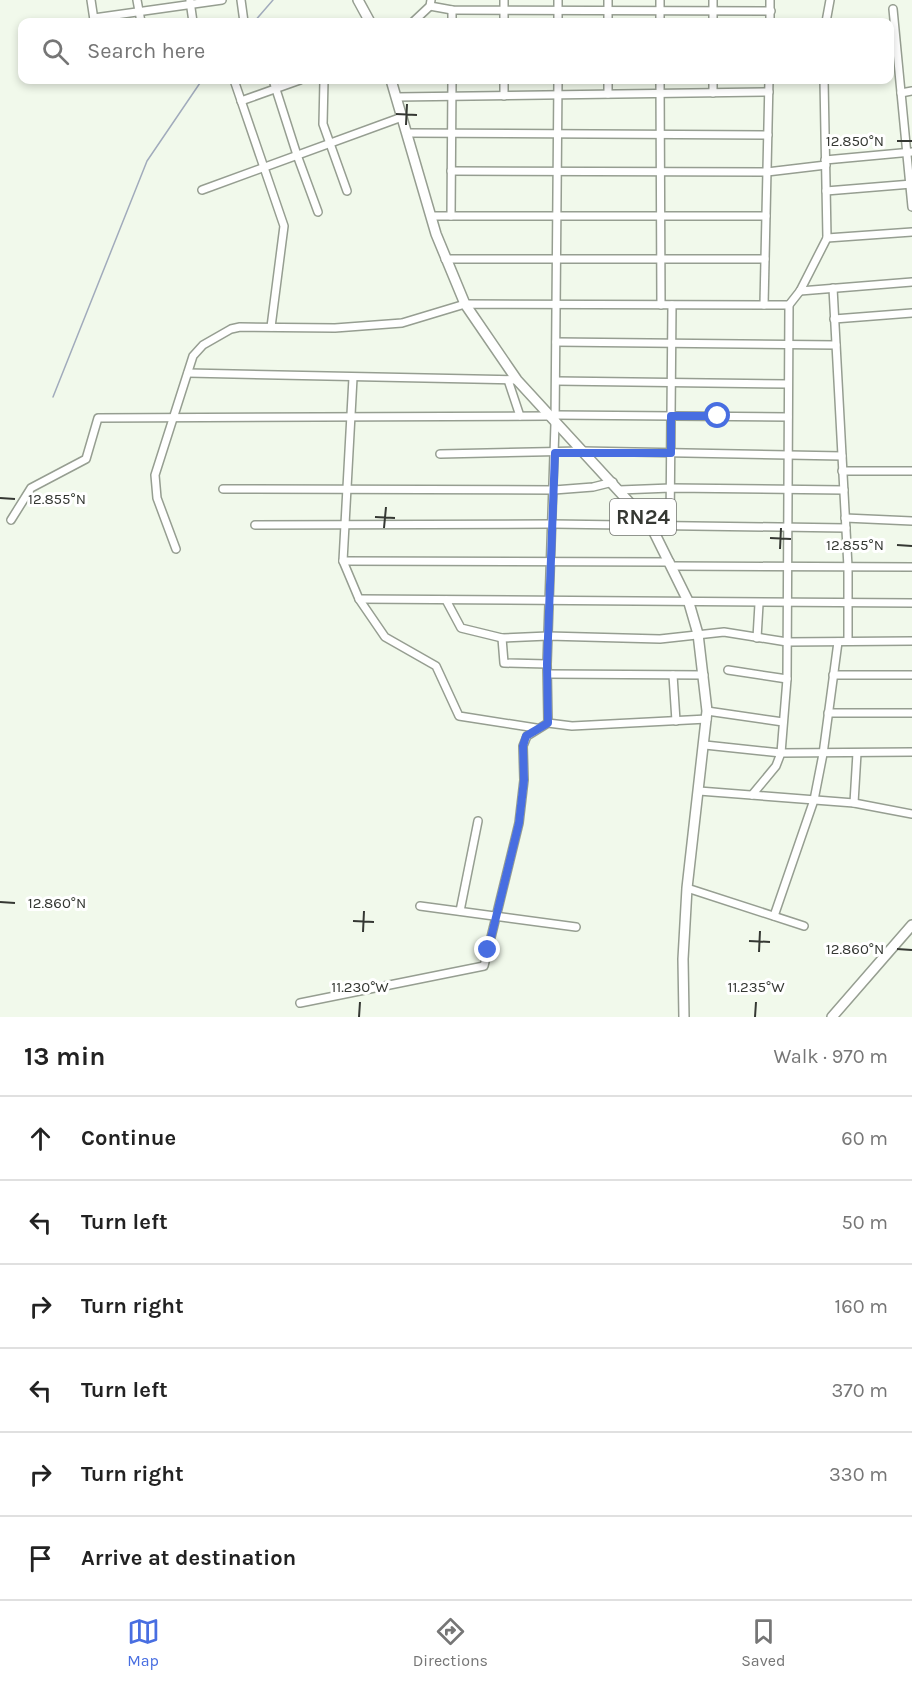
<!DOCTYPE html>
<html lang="en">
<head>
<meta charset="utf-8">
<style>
  :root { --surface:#fff; --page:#f6f6f6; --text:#222; --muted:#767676; --line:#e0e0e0; --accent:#486ee1 }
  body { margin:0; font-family:Karla,sans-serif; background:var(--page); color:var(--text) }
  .stop { position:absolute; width:18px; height:18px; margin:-14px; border:4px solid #486ee1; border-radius:50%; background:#fff }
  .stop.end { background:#486ee1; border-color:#fff; box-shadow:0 2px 6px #0008 }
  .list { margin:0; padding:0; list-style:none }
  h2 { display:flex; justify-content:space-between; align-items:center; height:78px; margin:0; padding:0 24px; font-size:26px }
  h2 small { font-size:20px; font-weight:400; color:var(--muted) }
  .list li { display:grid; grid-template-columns:39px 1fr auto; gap:18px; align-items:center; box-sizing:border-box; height:84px; padding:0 24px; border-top:2px solid var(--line) }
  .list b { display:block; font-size:22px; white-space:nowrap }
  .list em { font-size:20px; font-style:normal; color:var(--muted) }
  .icon { flex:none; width:33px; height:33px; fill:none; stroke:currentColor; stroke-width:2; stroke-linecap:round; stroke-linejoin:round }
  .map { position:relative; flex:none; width:912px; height:1017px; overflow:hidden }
  .search { position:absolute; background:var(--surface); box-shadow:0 3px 9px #0003; left:18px; right:18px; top:18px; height:66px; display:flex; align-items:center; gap:15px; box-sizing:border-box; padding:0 21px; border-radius:12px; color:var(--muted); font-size:22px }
  .sheet { height:582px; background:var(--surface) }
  nav { display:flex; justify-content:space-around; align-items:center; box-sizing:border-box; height:84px; border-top:2px solid var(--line); background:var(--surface); font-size:16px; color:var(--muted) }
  nav a { display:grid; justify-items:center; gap:3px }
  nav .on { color:var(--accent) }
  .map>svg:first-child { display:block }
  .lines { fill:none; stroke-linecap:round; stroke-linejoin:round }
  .stream { stroke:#a1abbc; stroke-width:1.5 }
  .minor-casing { stroke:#969e91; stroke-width:10 }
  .major-casing { stroke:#969e91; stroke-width:12 }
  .minor { stroke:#fff; stroke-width:7 }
  .major { stroke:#fff; stroke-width:9 }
  .route { stroke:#486ee1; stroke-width:8 }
  .ticks { fill:none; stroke:#353833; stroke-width:2 }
  .labels { text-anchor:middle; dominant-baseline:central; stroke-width:6; stroke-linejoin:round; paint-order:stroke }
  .shield { fill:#fff; stroke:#727470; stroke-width:1.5 }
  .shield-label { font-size:21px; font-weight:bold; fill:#353833 }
  .ticks-label { font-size:15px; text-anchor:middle; fill:#353833; stroke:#fff; stroke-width:6; stroke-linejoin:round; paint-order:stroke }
</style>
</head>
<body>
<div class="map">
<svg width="912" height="1017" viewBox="0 0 912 1017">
  <rect width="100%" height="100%" fill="#f1f9eb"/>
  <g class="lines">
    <g class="stream">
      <path d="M254 22 273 0"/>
      <path d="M53 397 147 161 202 80"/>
    </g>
    <g class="minor-casing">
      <g id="minor">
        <path d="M91 0 94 20"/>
        <path d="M137 0 141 22"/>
        <path d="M241 0 244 22"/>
        <path d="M504 0V22"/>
        <path d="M660 0V22"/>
        <path d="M713 0V22"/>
        <path d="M770 0V22"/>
        <path d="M190 1 193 22"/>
        <path d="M430 6 452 10 771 11"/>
        <path d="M893 9 912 207"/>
        <path d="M94 18 222 0"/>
        <path d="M413 22 430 6 431 0"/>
        <path d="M452 22V10"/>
        <path d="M558 22V0"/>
        <path d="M608 22V0"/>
        <path d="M826 22 830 0"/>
        <path d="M234 80 284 226 271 327"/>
        <path d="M273 80 297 155 318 212"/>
        <path d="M324 80 323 124 347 191"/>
        <path d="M504 80V96"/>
        <path d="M660 80 661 305"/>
        <path d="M713 80V93"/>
        <path d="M901 93 912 91"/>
        <path d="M608 94V80"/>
        <path d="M396 97 769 92"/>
        <path d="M241 101 300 80"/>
        <path d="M407 133 768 135"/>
        <path d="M825 160 912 152"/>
        <path d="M451 171 767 172 826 165"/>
        <path d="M202 190 402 117"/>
        <path d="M826 191 912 184"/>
        <path d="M431 216H766"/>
        <path d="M451 216 452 80"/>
        <path d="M827 238 912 232"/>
        <path d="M445 259H765"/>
        <path d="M833 288 848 567V641"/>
        <path d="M800 291 912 282"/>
        <path d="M764 305 769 80"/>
        <path d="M834 319 912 313"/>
        <path d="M556 342 836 345"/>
        <path d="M188 373 517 380"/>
        <path d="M353 378 343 561 359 599 385 637 436 666 459 716 536 728"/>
        <path d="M508 380 520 416"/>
        <path d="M556 381 788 384"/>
        <path d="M555 415 788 417"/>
        <path d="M440 454 582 451 842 456"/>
        <path d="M842 471H912"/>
        <path d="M223 489 554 490 593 487 613 482"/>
        <path d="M619 490 671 488 844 490"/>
        <path d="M845 518 912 521"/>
        <path d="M11 520 31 488 86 459 98 418 548 416"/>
        <path d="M255 525 552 524 846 528"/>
        <path d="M670 527 672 305"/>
        <path d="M176 549 157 498 155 475 193 356 203 345 231 329 240 327 335 328 402 323 465 304 789 305"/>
        <path d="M343 561 670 562"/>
        <path d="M672 566 912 567"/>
        <path d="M359 599 912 603"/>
        <path d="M446 600 461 628 502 638 548 636 660 639 724 632 787 642 912 641"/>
        <path d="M502 638 504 663 547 664"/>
        <path d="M757 638 759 604"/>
        <path d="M728 670 787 679"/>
        <path d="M548 674 704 675"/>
        <path d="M673 675 676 721"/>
        <path d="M833 675H912"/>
        <path d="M707 711 783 722"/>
        <path d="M828 713H912"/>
        <path d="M548 723 547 664 555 424 558 80"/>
        <path d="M705 745 781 753 912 752"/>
        <path d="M699 791 854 803 912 814"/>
        <path d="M752 795 776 766 781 753 787 679 789 305 800 291 827 238 824 80"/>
        <path d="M854 803 857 753"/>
        <path d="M687 888 804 926"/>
        <path d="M420 906 576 927"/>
        <path d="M460 911 478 821"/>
        <path d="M774 916 814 800 823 754 838 642"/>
        <path d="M300 1003 484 966 519 823 524 780 523 746 527 736 548 723 572 726 707 719"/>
      </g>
    </g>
    <g class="major-casing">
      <g id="major">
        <path d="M358 0 370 22"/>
        <path d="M391 80 436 234 465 304 517 380 651 526 689 603 698 634 707 711 687 888 683 959 684 1017"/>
        <path d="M832 1017 912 925"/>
      </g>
    </g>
    <use href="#minor" class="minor"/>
    <use href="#major" class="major"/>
  </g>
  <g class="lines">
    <path class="route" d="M488 950 519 823 524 780 523 746 526 736 548 723 547 664 555 453H671V416H718"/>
  </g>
  <path class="ticks" d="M396 114 417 115M406 125 407 104M897 141H912M0 498 15 499M375 517 395 518M384 528 386 507M770 538 791 539M897 545 912 546M780 549 781 528M0 902 15 903M353 921 374 922M363 932 364 911M749 941 770 942M897 949 912 950M759 952 760 931M359 1017 360 1002M755 1017 756 1002"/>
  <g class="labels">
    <rect class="shield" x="610" y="499" width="66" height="36" rx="4.5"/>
    <g class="shield-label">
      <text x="643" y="517">RN24</text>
    </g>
  </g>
  <g class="ticks-label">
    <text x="855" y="146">12.850°N</text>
    <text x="57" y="504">12.855°N</text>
    <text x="855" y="550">12.855°N</text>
    <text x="57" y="908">12.860°N</text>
    <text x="855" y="954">12.860°N</text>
    <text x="360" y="992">11.230°W</text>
    <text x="756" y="992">11.235°W</text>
  </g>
</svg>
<div class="stop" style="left:718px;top:416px"></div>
<div class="stop end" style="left:488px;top:950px"></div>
<div class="search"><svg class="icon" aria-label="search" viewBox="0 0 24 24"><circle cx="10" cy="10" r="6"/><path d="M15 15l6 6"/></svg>Search here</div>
</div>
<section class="sheet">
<h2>13 min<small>Walk · 970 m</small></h2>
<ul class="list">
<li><svg class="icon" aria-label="ahead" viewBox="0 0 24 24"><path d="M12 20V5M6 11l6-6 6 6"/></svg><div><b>Continue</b></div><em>60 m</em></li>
<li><svg class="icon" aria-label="left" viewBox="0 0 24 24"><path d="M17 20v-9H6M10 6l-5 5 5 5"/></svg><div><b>Turn left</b></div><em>50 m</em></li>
<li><svg class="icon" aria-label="right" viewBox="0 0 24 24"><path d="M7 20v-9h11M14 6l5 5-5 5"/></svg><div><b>Turn right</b></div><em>160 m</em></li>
<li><svg class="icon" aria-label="left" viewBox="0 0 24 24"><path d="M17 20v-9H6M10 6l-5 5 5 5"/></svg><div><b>Turn left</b></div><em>370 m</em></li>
<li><svg class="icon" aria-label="right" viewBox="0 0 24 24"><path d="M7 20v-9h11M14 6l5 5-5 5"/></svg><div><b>Turn right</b></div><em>330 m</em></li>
<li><svg class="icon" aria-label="arrive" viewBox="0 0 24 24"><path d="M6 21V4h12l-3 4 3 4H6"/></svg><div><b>Arrive at destination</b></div></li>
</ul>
</section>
<nav>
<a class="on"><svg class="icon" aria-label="map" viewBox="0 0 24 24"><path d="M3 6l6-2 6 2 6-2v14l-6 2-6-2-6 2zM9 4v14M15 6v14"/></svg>Map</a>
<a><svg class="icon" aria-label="directions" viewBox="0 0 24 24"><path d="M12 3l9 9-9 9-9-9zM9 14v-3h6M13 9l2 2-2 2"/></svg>Directions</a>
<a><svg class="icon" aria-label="saved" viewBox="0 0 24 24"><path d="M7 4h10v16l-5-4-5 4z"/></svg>Saved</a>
</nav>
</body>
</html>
